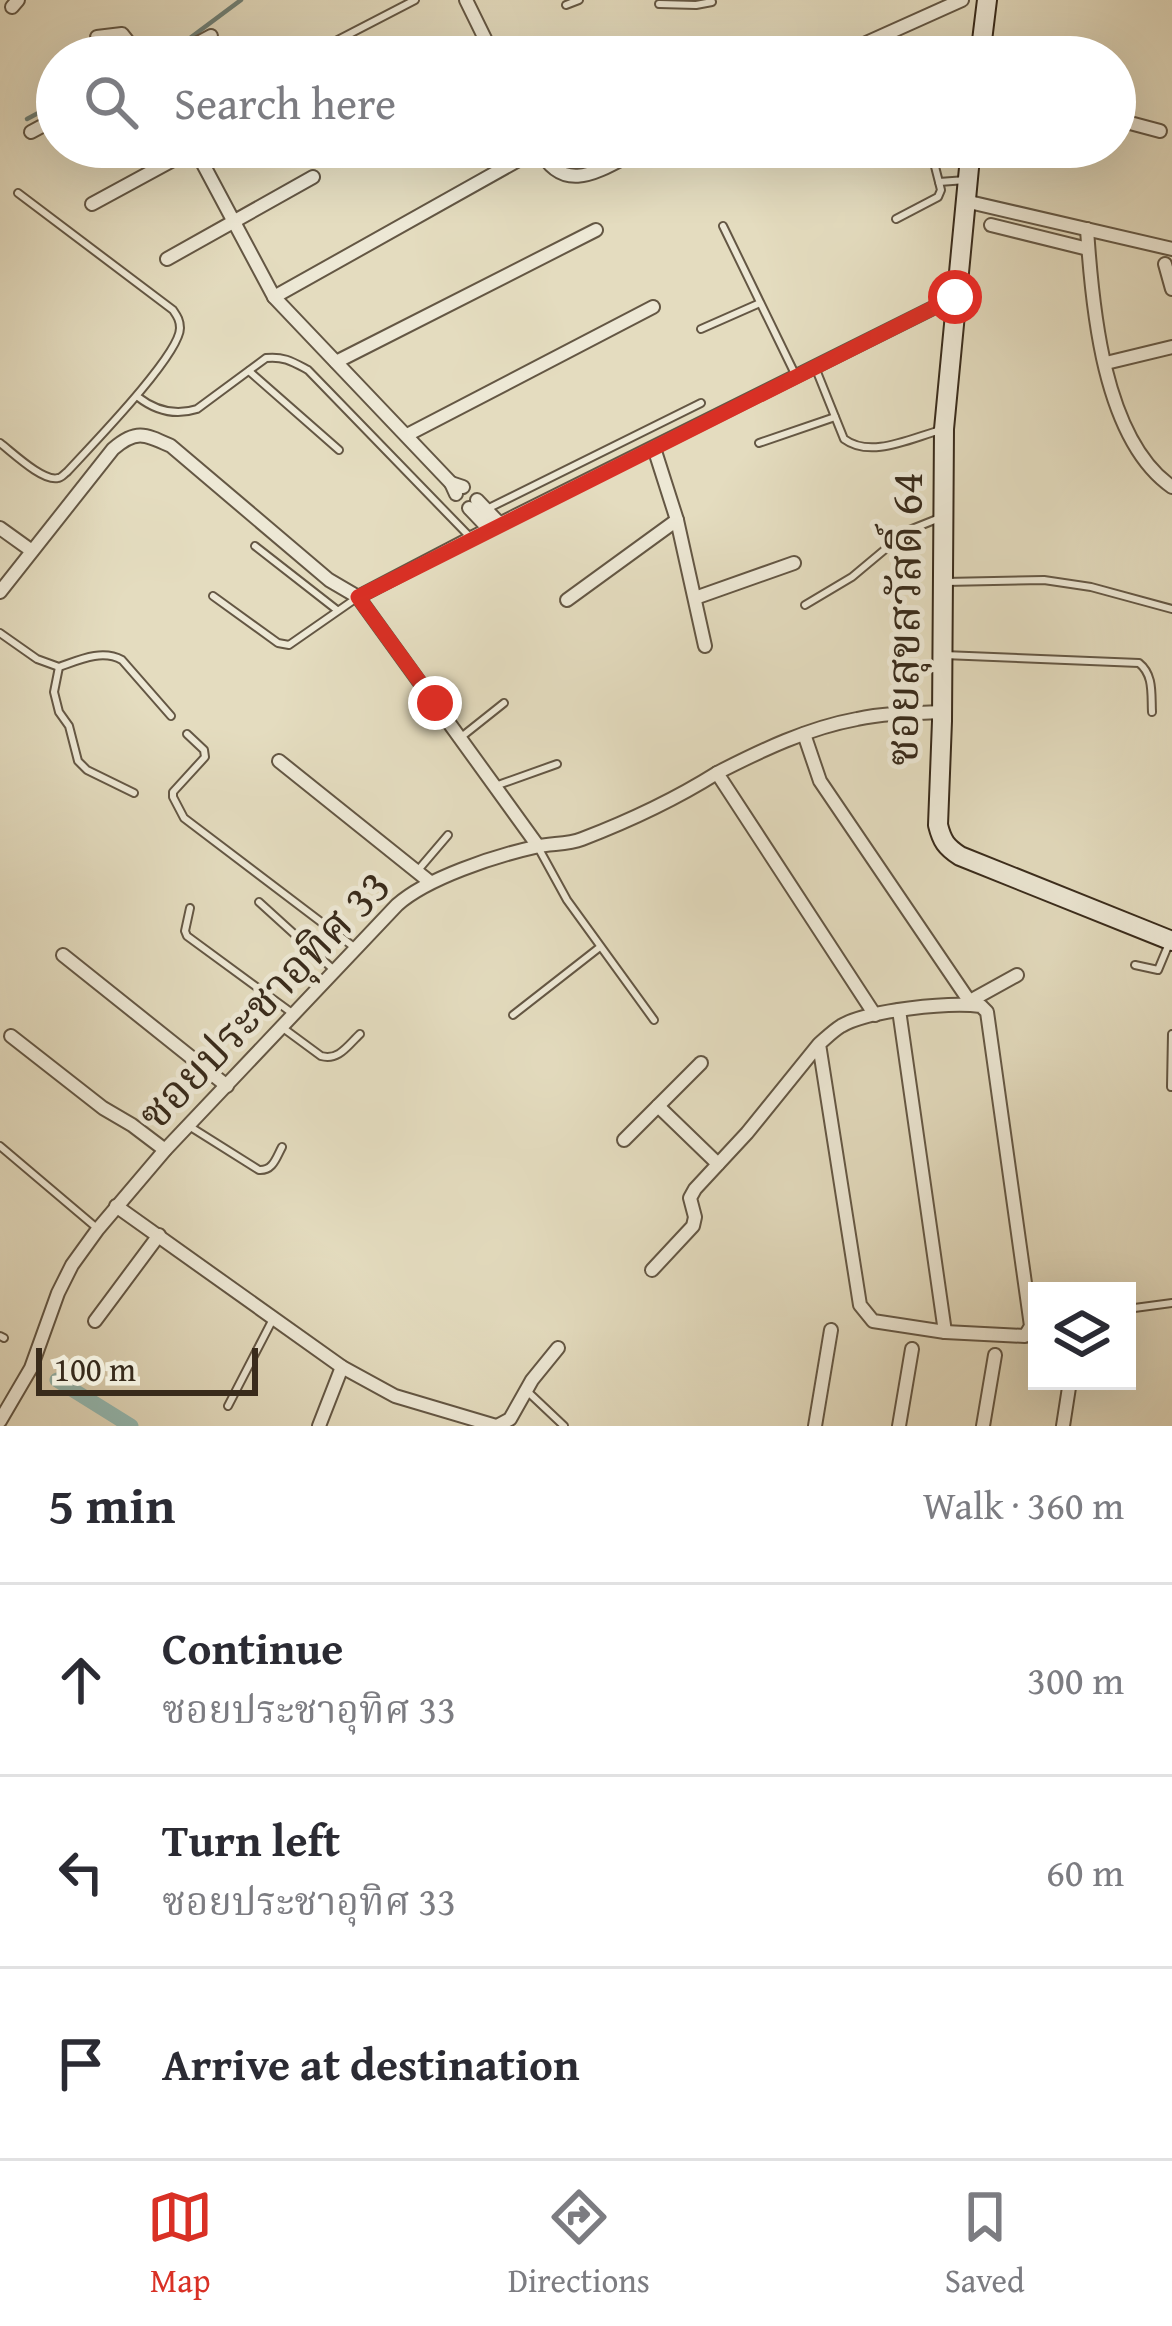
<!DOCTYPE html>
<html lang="en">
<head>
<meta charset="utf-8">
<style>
  :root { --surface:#fff; --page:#f2f2f3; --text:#2b2b33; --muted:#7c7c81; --line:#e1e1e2; --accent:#d93025 }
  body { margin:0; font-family:"Gentium Book Plus","Noto Serif Thai",serif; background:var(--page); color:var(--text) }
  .controls { position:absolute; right:36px; bottom:36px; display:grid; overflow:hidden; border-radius:0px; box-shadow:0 12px 48px #0002 }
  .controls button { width:108px; height:108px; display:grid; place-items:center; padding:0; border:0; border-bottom:3px solid var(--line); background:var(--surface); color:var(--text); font:60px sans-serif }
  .scale { position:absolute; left:36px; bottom:30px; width:222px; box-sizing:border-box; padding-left:12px; border:6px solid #392b1b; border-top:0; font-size:33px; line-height:42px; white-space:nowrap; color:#392b1b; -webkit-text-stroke:9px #ede8d5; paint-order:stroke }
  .stop { position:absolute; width:36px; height:36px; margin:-27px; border:9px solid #d93025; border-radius:50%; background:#fff }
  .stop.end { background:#d93025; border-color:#fff; box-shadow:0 3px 12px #0008 }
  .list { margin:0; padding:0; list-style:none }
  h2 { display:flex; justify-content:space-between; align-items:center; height:156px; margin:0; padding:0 48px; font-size:51px }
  h2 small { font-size:39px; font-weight:400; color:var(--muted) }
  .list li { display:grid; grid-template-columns:78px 1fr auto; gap:36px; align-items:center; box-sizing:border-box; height:192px; padding:0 48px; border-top:3px solid var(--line) }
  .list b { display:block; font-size:45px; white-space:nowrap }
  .list p { margin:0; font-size:39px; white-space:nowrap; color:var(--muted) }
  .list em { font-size:39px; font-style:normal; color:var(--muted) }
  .icon { flex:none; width:66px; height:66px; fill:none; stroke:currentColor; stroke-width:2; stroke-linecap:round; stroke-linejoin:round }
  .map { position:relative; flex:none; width:1172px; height:1426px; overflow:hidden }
  .search { position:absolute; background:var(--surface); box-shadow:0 12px 48px #0002; left:36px; right:36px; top:36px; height:132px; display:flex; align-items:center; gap:30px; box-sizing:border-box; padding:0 42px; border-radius:66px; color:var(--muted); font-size:45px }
  .sheet { height:732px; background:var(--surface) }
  nav { display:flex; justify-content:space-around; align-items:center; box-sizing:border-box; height:168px; border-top:3px solid var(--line); background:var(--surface); font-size:33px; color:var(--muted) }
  nav a { display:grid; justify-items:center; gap:6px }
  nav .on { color:var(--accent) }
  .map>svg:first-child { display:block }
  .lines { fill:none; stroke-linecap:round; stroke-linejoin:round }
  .stream { stroke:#708177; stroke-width:4.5 }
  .canal { stroke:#95bbb4; stroke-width:15 }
  .lane-casing { stroke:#645744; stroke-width:10 }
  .street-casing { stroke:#645744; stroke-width:16 }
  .secondary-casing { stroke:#392b1b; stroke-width:22 }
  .lane { stroke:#ede8d5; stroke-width:6 }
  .street { stroke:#ede8d5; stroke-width:12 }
  .secondary { stroke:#ede8d5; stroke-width:18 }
  .route { stroke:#d93025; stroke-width:15 }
  .labels { text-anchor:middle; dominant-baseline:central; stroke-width:10; stroke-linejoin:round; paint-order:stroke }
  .street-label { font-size:45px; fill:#392b1b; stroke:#ede8d5 }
</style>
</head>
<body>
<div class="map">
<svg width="1172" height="1426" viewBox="0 0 1172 1426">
  <rect width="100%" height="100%" fill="#e4dcbf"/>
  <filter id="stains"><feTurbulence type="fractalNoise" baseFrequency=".00167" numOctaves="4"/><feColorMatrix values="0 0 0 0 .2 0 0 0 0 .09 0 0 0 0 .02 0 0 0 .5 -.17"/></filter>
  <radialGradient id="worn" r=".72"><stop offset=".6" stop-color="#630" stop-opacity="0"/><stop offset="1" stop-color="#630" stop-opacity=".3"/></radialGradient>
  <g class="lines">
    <g class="stream">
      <path d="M142 57 160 47 190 38 241 0"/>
      <path d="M27 119 57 103"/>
    </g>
    <path class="canal" d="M57 1380 131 1426"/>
    <g class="lane-casing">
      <g id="lane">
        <path d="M659 4 696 5 712 2"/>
        <path d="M566 5 579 0"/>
        <path d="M305 57 415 0"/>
        <path d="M939 182 966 180"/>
        <path d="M896 219 938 197 941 190 930 147"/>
        <path d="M723 226 795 374"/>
        <path d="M701 329 760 303"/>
        <path d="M815 367 844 439C871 459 911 438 941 430"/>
        <path d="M249 371 339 450"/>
        <path d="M138 397C156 411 175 416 197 409L266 358C284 356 293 362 308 370L471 538"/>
        <path d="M0 443C12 452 43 482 58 478 61 478 64 474 67 472 89 448 180 355 180 328 180 320 177 316 173 310L18 193"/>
        <path d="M759 443 835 417"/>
        <path d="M489 508 701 403"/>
        <path d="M255 546 337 610"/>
        <path d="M945 582 1044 580 1091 587 1172 609"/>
        <path d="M213 596 278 643 289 645 358 597"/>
        <path d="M805 605 852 577 907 531 937 519"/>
        <path d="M0 633 37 659 59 667C79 660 102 649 122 660L171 716"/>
        <path d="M944 655 1139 663C1154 675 1151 694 1152 712"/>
        <path d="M59 667 54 692 59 712 69 726 78 761 87 770 134 793"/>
        <path d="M187 734 204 750 205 757 173 792V797L184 818 354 947"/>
        <path d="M460 738 504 703"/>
        <path d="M498 785 557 764"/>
        <path d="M539 849 567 900 654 1020"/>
        <path d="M419 869 448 835"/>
        <path d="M259 902 335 971"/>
        <path d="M190 908 185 931 187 936 292 1013"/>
        <path d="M1135 965 1158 970 1168 946"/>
        <path d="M513 1015 600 947"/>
        <path d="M283 1028 321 1056C339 1061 348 1045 360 1034"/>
        <path d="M1171 1087 1172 1034"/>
        <path d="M189 1126 259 1170C273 1171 276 1158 282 1147"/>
        <path d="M0 1146 98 1229"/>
        <path d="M1127 1309 1172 1303"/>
        <path d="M0 1336 4 1338"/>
        <path d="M527 1391 564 1426"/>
        <path d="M228 1406 273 1319"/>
      </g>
    </g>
    <g class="street-casing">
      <g id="street">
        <path d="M466 0 494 57"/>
        <path d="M12 7 18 0"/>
        <path d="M97 37 122 34 140 57"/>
        <path d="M172 57 211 36"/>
        <path d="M835 57 962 0"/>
        <path d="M1115 119 1160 131"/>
        <path d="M31 132 57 118"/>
        <path d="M194 147 274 297 451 483"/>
        <path d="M538 147C565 201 605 166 645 147"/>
        <path d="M965 201 1172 249"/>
        <path d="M92 204 197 147"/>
        <path d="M991 225 1088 249"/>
        <path d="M1087 229C1092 306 1103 439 1172 487"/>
        <path d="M167 259 313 177"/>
        <path d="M1165 264 1172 289"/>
        <path d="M274 297 522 158"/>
        <path d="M336 362 596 230"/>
        <path d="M1106 363 1172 347"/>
        <path d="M407 435 653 307"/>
        <path d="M654 448 677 520 705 646"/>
        <path d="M456 494 451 483 463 487"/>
        <path d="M477 500 500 524"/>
        <path d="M469 508 489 529"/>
        <path d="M0 528 32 551"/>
        <path d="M0 592 113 449C136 429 145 434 171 446L329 580 358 597"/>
        <path d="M695 598 794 563"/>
        <path d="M567 600 677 520"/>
        <path d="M804 734 820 781 972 1005"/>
        <path d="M279 761 430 882"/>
        <path d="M538 846 358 597 471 538 955 297"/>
        <path d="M63 955 227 1086"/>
        <path d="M970 1001 1017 975"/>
        <path d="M899 1010 945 1332"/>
        <path d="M875 1015 717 773C762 750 808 728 857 719 885 713 914 713 942 712"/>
        <path d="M11 1036 103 1108 132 1125 165 1150"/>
        <path d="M658 1106 718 1164"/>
        <path d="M624 1140 701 1063"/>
        <path d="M116 1206 342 1367 395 1396 496 1426"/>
        <path d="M652 1270 693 1226 695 1217 690 1198 695 1189 747 1133 819 1044C826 1038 833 1031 841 1026 868 1010 949 1002 981 1006L987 1012 1031 1326 1025 1336 945 1332 873 1321 860 1305 819 1044"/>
        <path d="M95 1321 159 1235"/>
        <path d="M0 1421 31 1368 58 1293 72 1265 98 1229 165 1150 397 905C427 878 495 856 535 847 551 843 567 845 582 839 629 821 674 800 717 773"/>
        <path d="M319 1426 342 1367"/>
        <path d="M497 1426 510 1419 532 1380 558 1348"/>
        <path d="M815 1426 831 1330"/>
        <path d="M899 1426 912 1349"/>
        <path d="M983 1426 995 1355"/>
        <path d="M1063 1426 1070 1381"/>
      </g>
    </g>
    <g class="secondary-casing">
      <g id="secondary">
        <path d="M980 57 987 0"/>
        <path d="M971 147 944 429 942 721 938 825C942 841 946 847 960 856L1172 941"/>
      </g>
    </g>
    <use href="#lane" class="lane"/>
    <use href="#street" class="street"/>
    <use href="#secondary" class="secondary"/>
  </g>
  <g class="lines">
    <path class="route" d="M435 703 358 597 955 297"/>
  </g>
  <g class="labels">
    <g class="street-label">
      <text transform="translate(903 619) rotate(-89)">ซอยสุขสวัสดิ์ 64</text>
      <text transform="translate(263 999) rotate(-46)">ซอยประชาอุทิศ 33</text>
    </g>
  </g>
  <rect width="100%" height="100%" filter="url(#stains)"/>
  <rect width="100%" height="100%" fill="url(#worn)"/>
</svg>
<div class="controls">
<button><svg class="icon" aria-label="layers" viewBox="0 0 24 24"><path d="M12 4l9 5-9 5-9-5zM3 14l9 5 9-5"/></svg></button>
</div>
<div class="scale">100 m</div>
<div class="stop" style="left:955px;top:297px"></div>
<div class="stop end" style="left:435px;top:703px"></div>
<div class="search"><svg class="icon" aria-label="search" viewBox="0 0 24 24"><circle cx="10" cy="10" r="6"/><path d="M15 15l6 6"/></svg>Search here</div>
</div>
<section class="sheet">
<h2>5 min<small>Walk · 360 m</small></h2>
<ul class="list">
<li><svg class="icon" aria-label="ahead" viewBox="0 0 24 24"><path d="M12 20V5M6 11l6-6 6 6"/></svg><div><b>Continue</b><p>ซอยประชาอุทิศ 33</p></div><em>300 m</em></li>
<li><svg class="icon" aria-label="left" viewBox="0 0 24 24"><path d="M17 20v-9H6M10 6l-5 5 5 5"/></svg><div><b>Turn left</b><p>ซอยประชาอุทิศ 33</p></div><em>60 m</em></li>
<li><svg class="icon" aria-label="arrive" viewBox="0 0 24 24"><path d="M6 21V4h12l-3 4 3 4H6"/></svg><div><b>Arrive at destination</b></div></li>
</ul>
</section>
<nav>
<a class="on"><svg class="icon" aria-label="map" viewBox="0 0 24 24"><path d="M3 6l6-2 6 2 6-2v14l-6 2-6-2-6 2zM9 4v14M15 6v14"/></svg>Map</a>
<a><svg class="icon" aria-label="directions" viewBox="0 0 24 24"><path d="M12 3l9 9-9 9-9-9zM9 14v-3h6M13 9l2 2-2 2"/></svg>Directions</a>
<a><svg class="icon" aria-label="saved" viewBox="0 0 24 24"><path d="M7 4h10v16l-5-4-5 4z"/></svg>Saved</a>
</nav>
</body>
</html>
